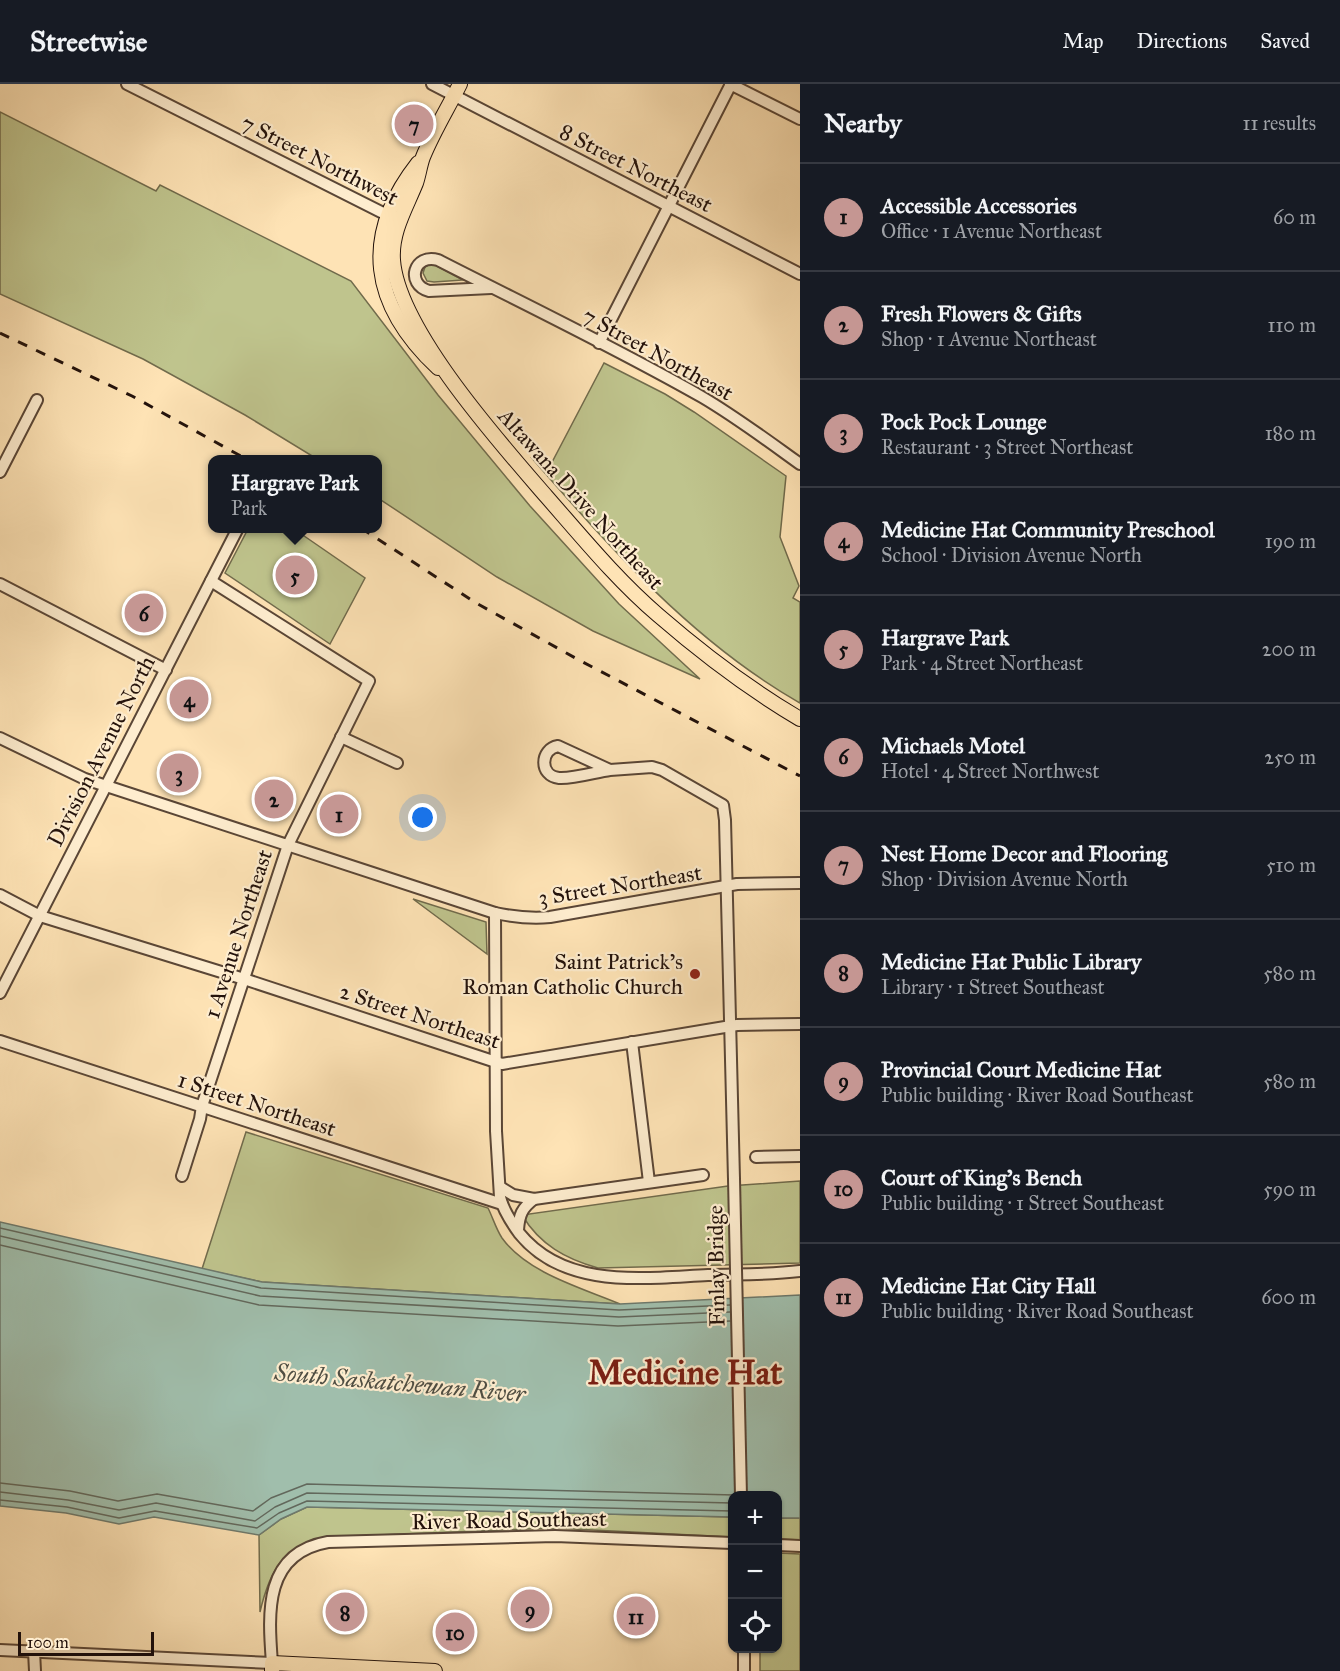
<!DOCTYPE html>
<html lang="en">
<head>
<meta charset="utf-8">
<style>
  :root { --surface:#171b24; --page:#242831; --text:#f1f3f6; --muted:#9ea1a6; --line:#363941; --accent:#c59692 }
  body { margin:0; font-family:"IM FELL Great Primer",serif; background:var(--page); color:var(--text) }
  .controls { position:absolute; right:18px; bottom:18px; display:grid; overflow:hidden; border-radius:12px; box-shadow:0 2px 4px #0004 }
  .controls button { width:54px; height:54px; display:grid; place-items:center; padding:0; border:0; border-bottom:2px solid var(--line); background:var(--surface); color:var(--text); font:30px sans-serif }
  .scale { position:absolute; left:18px; bottom:15px; width:136px; box-sizing:border-box; padding-left:6px; border:3px solid #23120b; border-top:0; font-size:16px; line-height:21px; white-space:nowrap; color:#23120b; -webkit-text-stroke:4px #feedcf; paint-order:stroke }
  .you { position:absolute; left:423px; top:734px; width:21px; height:21px; margin:-15px; border:4px solid #fff; border-radius:50%; background:#1a73e8; box-shadow:0 0 0 9px #1a73e833 }
  .badge { display:grid; place-items:center; width:39px; height:39px; border-radius:50%; background:var(--accent); color:#111; font-size:20px; font-weight:700 }
  .pin { position:absolute; translate:-50% -50%; border:3px solid #fff; box-shadow:0 2px 6px #0006 }
  .popup { position:absolute; left:208px; top:371px; width:174px; height:78px; box-sizing:border-box; display:grid; place-content:center; border-radius:12px; background:var(--surface); filter:drop-shadow(0 2px 4px #0005); font-size:20px; white-space:nowrap; color:var(--muted) }
  .popup b { font-size:22px; color:var(--text) }
  .popup::after { content:''; position:absolute; left:50%; top:100%; margin-left:-12px; border:12px solid transparent; border-top-color:var(--surface) }
  .list { margin:0; padding:0; list-style:none }
  h2 { display:flex; justify-content:space-between; align-items:center; height:78px; margin:0; padding:0 24px; font-size:26px }
  h2 small { font-size:20px; font-weight:400; color:var(--muted) }
  .list li { display:grid; grid-template-columns:39px 1fr auto; gap:18px; align-items:center; box-sizing:border-box; height:108px; padding:0 24px; border-top:2px solid var(--line) }
  .list b { display:block; font-size:22px; white-space:nowrap }
  .list p { margin:0; font-size:20px; white-space:nowrap; color:var(--muted) }
  .list em { font-size:20px; font-style:normal; color:var(--muted) }
  .icon { flex:none; width:33px; height:33px; fill:none; stroke:currentColor; stroke-width:2; stroke-linecap:round; stroke-linejoin:round }
  .map { position:relative; flex:none; width:800px; height:1587px; overflow:hidden }
  header { display:flex; align-items:center; gap:36px; box-sizing:border-box; height:84px; padding:0 30px; background:var(--surface); border-bottom:2px solid var(--line) }
  header strong { font-size:28px }
  nav { display:flex; gap:33px; margin-inline-start:auto; font-size:21px }
  main { display:flex }
  aside { flex:1; background:var(--surface) }
  .map>svg:first-child { display:block }
  .green { fill:#bfc48d; stroke:#716b4c; stroke-width:1.5 }
  .water { fill:#a0beac; stroke:#6e796c; stroke-width:1.5 }
  .lines { fill:none; stroke-linecap:round; stroke-linejoin:round }
  .shore { stroke:#62685c; stroke-width:1.5 }
  .minor-casing { stroke:#5a4636; stroke-width:14 }
  .major-casing { stroke:#23120b; stroke-width:16 }
  .minor { stroke:#feedcf; stroke-width:10 }
  .major { stroke:#fee3b5; stroke-width:14 }
  .rail { stroke:#23120b; stroke-width:3; stroke-dasharray:10 10; stroke-linecap:butt }
  .minor-bridge-casing { stroke:#5a4636; stroke-width:14; stroke-linecap:butt }
  .minor-bridge { stroke:#feedcf; stroke-width:10 }
  .poi-dot { fill:#8f2418; stroke:#feedcf; stroke-width:2 }
  .labels { text-anchor:middle; dominant-baseline:central; stroke-width:4.5; stroke-linejoin:round; paint-order:stroke }
  .street-label { font-size:22px; fill:#23120b; stroke:#feedcf }
  .poi-label { font-size:22px; fill:#23120b; stroke:#feedcf; text-anchor:end }
  .water-label { font-size:24px; font-style:italic; fill:#4f4e43; stroke:#feedcf }
  .town-label { font-size:34px; font-weight:bold; fill:#7a1f14; stroke:#feedcf }
</style>
</head>
<body>
<header>
<strong>Streetwise</strong>
<nav><a>Map</a><a>Directions</a><a>Saved</a></nav>
</header>
<main>
<div class="map">
<svg width="800" height="1587" viewBox="0 0 800 1587">
  <rect width="100%" height="100%" fill="#fee3b5"/>
  <filter id="stains"><feTurbulence type="fractalNoise" baseFrequency=".00333" numOctaves="4"/><feColorMatrix values="0 0 0 0 .2 0 0 0 0 .09 0 0 0 0 .02 0 0 0 .5 -.17"/></filter>
  <radialGradient id="worn" r=".72"><stop offset=".6" stop-color="#630" stop-opacity="0"/><stop offset="1" stop-color="#630" stop-opacity=".3"/></radialGradient>
  <g class="green">
    <path d="M0 28 156 107 160 101 351 197 438 311 530 422 619 520 700 595 593 547 497 493 378 414V376L317 375 245 331 143 275 0 210Z"/>
    <path d="M430 180 435 181 463 196 434 198 427 197 423 189 425 183Z"/>
    <path d="M604 279 665 310 694 328 786 392 780 453 799 502 793 514 800 518V619C693 558 611 465 531 373L550 382Z"/>
    <path d="M294 445 365 494 330 560 225 489 248 445Z"/>
    <path d="M413 815 486 838 487 870Z"/>
    <path d="M246 1048 488 1124C493 1134 496 1145 502 1154 527 1189 582 1204 620 1220L262 1198 202 1185Z"/>
    <path d="M800 1097V1179L598 1184C566 1175 540 1161 522 1131L728 1102Z"/>
    <path d="M307 1423 732 1433V1453L553 1444 328 1453C283 1462 270 1485 260 1528L259 1451 281 1435Z"/>
    <path d="M778 1434H800V1456L778 1455Z"/>
    <path d="M778 1469 800 1470V1587H760V1565L778 1564Z"/>
  </g>
  <path class="water" d="M0 1138 262 1198 620 1220 800 1211V1434H778V1412H732V1433L307 1423 281 1435 259 1451 154 1433 119 1440 66 1429 0 1422Z"/>
  <g class="lines">
    <g class="shore">
      <path d="M0 1144 261 1204 619 1226 730 1221"/>
      <path d="M0 1152 260 1212 619 1233 730 1228"/>
      <path d="M0 1161 259 1221 618 1242 730 1237"/>
      <path d="M0 1399 70 1407 118 1417 157 1410 253 1427 271 1414 307 1400 734 1411"/>
      <path d="M0 1408 68 1416 119 1426 156 1419 255 1437 275 1423 307 1409 732 1419"/>
      <path d="M0 1416 67 1423 119 1434 155 1427 257 1444 279 1429 307 1417 732 1427"/>
    </g>
    <g class="minor-casing">
      <g id="minor">
        <path d="M127 0 395 135"/>
        <path d="M432 0 800 190"/>
        <path d="M730 0 800 35"/>
        <path d="M491 204 429 207C405 200 414 169 438 176 526 221 616 264 702 313 736 333 768 357 800 380"/>
        <path d="M599 259 731 0"/>
        <path d="M0 388 37 316"/>
        <path d="M0 500 166 586"/>
        <path d="M341 653 397 679"/>
        <path d="M0 654 85 695 495 829C514 833 530 835 550 833L737 800 800 799"/>
        <path d="M610 686C596 688 573 695 559 694 539 692 540 665 558 662L610 686 652 683 662 686 723 721 725 736 734 1095"/>
        <path d="M0 811 40 832 244 895 502 980 737 941 800 940"/>
        <path d="M495 829 496 1047 500 1113C503 1126 511 1138 519 1149 565 1206 644 1194 708 1191 739 1190 770 1191 800 1187"/>
        <path d="M0 909 238 444"/>
        <path d="M0 957 502 1120"/>
        <path d="M632 958 649 1098"/>
        <path d="M756 1073 800 1072"/>
        <path d="M182 1092 200 1035 202 1022 288 761 369 597 211 497"/>
        <path d="M500 1103 513 1111 534 1115 703 1091"/>
        <path d="M518 1146C519 1131 522 1124 534 1115"/>
        <path d="M778 1461 800 1462"/>
        <path d="M744 1564V1587"/>
        <path d="M0 1566 272 1579C268 1528 264 1469 328 1458L555 1452 732 1459"/>
        <path d="M34 1567 35 1587"/>
      </g>
    </g>
    <g class="major-casing">
      <g id="major">
        <path d="M460 0C448 24 433 48 423 73 420 81 419 90 416 99 406 124 391 148 393 176 398 245 501 360 546 412 582 453 617 496 658 531 703 570 749 605 800 635"/>
        <path d="M418 79C360 153 371 221 438 284"/>
        <path d="M272 1587V1579L435 1587"/>
      </g>
    </g>
    <use href="#minor" class="minor"/>
    <use href="#major" class="major"/>
    <g class="rail">
      <path d="M0 249 132 312 248 376"/>
      <path d="M361 444 476 519 579 576 800 692"/>
    </g>
    <g class="minor-bridge-casing">
      <path id="minor-bridge" d="M734 1095 741 1412"/>
    </g>
    <use href="#minor-bridge" class="minor-bridge"/>
  </g>
  <circle class="poi-dot" cx="695" cy="890" r="6"/>
  <g class="labels">
    <g class="street-label">
      <text transform="translate(320 76) rotate(27)">7 Street Northwest</text>
      <text transform="translate(636 84) rotate(27)">8 Street Northeast</text>
      <text transform="translate(658 270) rotate(29)">7 Street Northeast</text>
      <text transform="translate(581 415) rotate(48)">Altawana Drive Northeast</text>
      <text transform="translate(101 667) rotate(-63)">Division Avenue North</text>
      <text transform="translate(620 801) rotate(-9)">3 Street Northeast</text>
      <text transform="translate(238 850) rotate(-72)">1 Avenue Northeast</text>
      <text transform="translate(420 932) rotate(18)">2 Street Northeast</text>
      <text transform="translate(257 1020) rotate(18)">1 Street Northeast</text>
      <text transform="translate(716 1182) rotate(-91)">Finlay Bridge</text>
      <text transform="translate(509 1436) rotate(-1)">River Road Southeast</text>
    </g>
    <g class="poi-label">
      <text x="683" y="877">Saint Patrick's<tspan x="683" dy="25">Roman Catholic Church</tspan></text>
    </g>
    <g class="water-label">
      <text transform="translate(400 1299) rotate(5)">South Saskatchewan River</text>
    </g>
    <g class="town-label">
      <text x="685" y="1288">Medicine Hat</text>
    </g>
  </g>
  <rect width="100%" height="100%" filter="url(#stains)"/>
  <rect width="100%" height="100%" fill="url(#worn)"/>
</svg>
<div class="controls">
<button>+</button>
<button>−</button>
<button><svg class="icon" aria-label="locate" viewBox="0 0 24 24"><circle cx="12" cy="12" r="6"/><path d="M12 2v4M12 18v4M2 12h4M18 12h4"/></svg></button>
</div>
<div class="scale">100 m</div>
<div class="you"></div>
<div class="pin badge" style="left:339px;top:730px">1</div>
<div class="pin badge" style="left:274px;top:715px">2</div>
<div class="pin badge" style="left:179px;top:689px">3</div>
<div class="pin badge" style="left:189px;top:615px">4</div>
<div class="pin badge" style="left:295px;top:491px">5</div>
<div class="popup"><b>Hargrave Park</b>Park</div>
<div class="pin badge" style="left:144px;top:529px">6</div>
<div class="pin badge" style="left:414px;top:40px">7</div>
<div class="pin badge" style="left:345px;top:1528px">8</div>
<div class="pin badge" style="left:530px;top:1525px">9</div>
<div class="pin badge" style="left:455px;top:1548px">10</div>
<div class="pin badge" style="left:636px;top:1532px">11</div>
</div>
<aside>
<h2>Nearby<small>11 results</small></h2>
<ul class="list">
<li><span class="badge">1</span><div><b>Accessible Accessories</b><p>Office · 1 Avenue Northeast</p></div><em>60 m</em></li>
<li><span class="badge">2</span><div><b>Fresh Flowers &amp; Gifts</b><p>Shop · 1 Avenue Northeast</p></div><em>110 m</em></li>
<li><span class="badge">3</span><div><b>Pock Pock Lounge</b><p>Restaurant · 3 Street Northeast</p></div><em>180 m</em></li>
<li><span class="badge">4</span><div><b>Medicine Hat Community Preschool</b><p>School · Division Avenue North</p></div><em>190 m</em></li>
<li><span class="badge">5</span><div><b>Hargrave Park</b><p>Park · 4 Street Northeast</p></div><em>200 m</em></li>
<li><span class="badge">6</span><div><b>Michaels Motel</b><p>Hotel · 4 Street Northwest</p></div><em>250 m</em></li>
<li><span class="badge">7</span><div><b>Nest Home Decor and Flooring</b><p>Shop · Division Avenue North</p></div><em>510 m</em></li>
<li><span class="badge">8</span><div><b>Medicine Hat Public Library</b><p>Library · 1 Street Southeast</p></div><em>580 m</em></li>
<li><span class="badge">9</span><div><b>Provincial Court Medicine Hat</b><p>Public building · River Road Southeast</p></div><em>580 m</em></li>
<li><span class="badge">10</span><div><b>Court of King's Bench</b><p>Public building · 1 Street Southeast</p></div><em>590 m</em></li>
<li><span class="badge">11</span><div><b>Medicine Hat City Hall</b><p>Public building · River Road Southeast</p></div><em>600 m</em></li>
</ul>
</aside>
</main>
</body>
</html>
